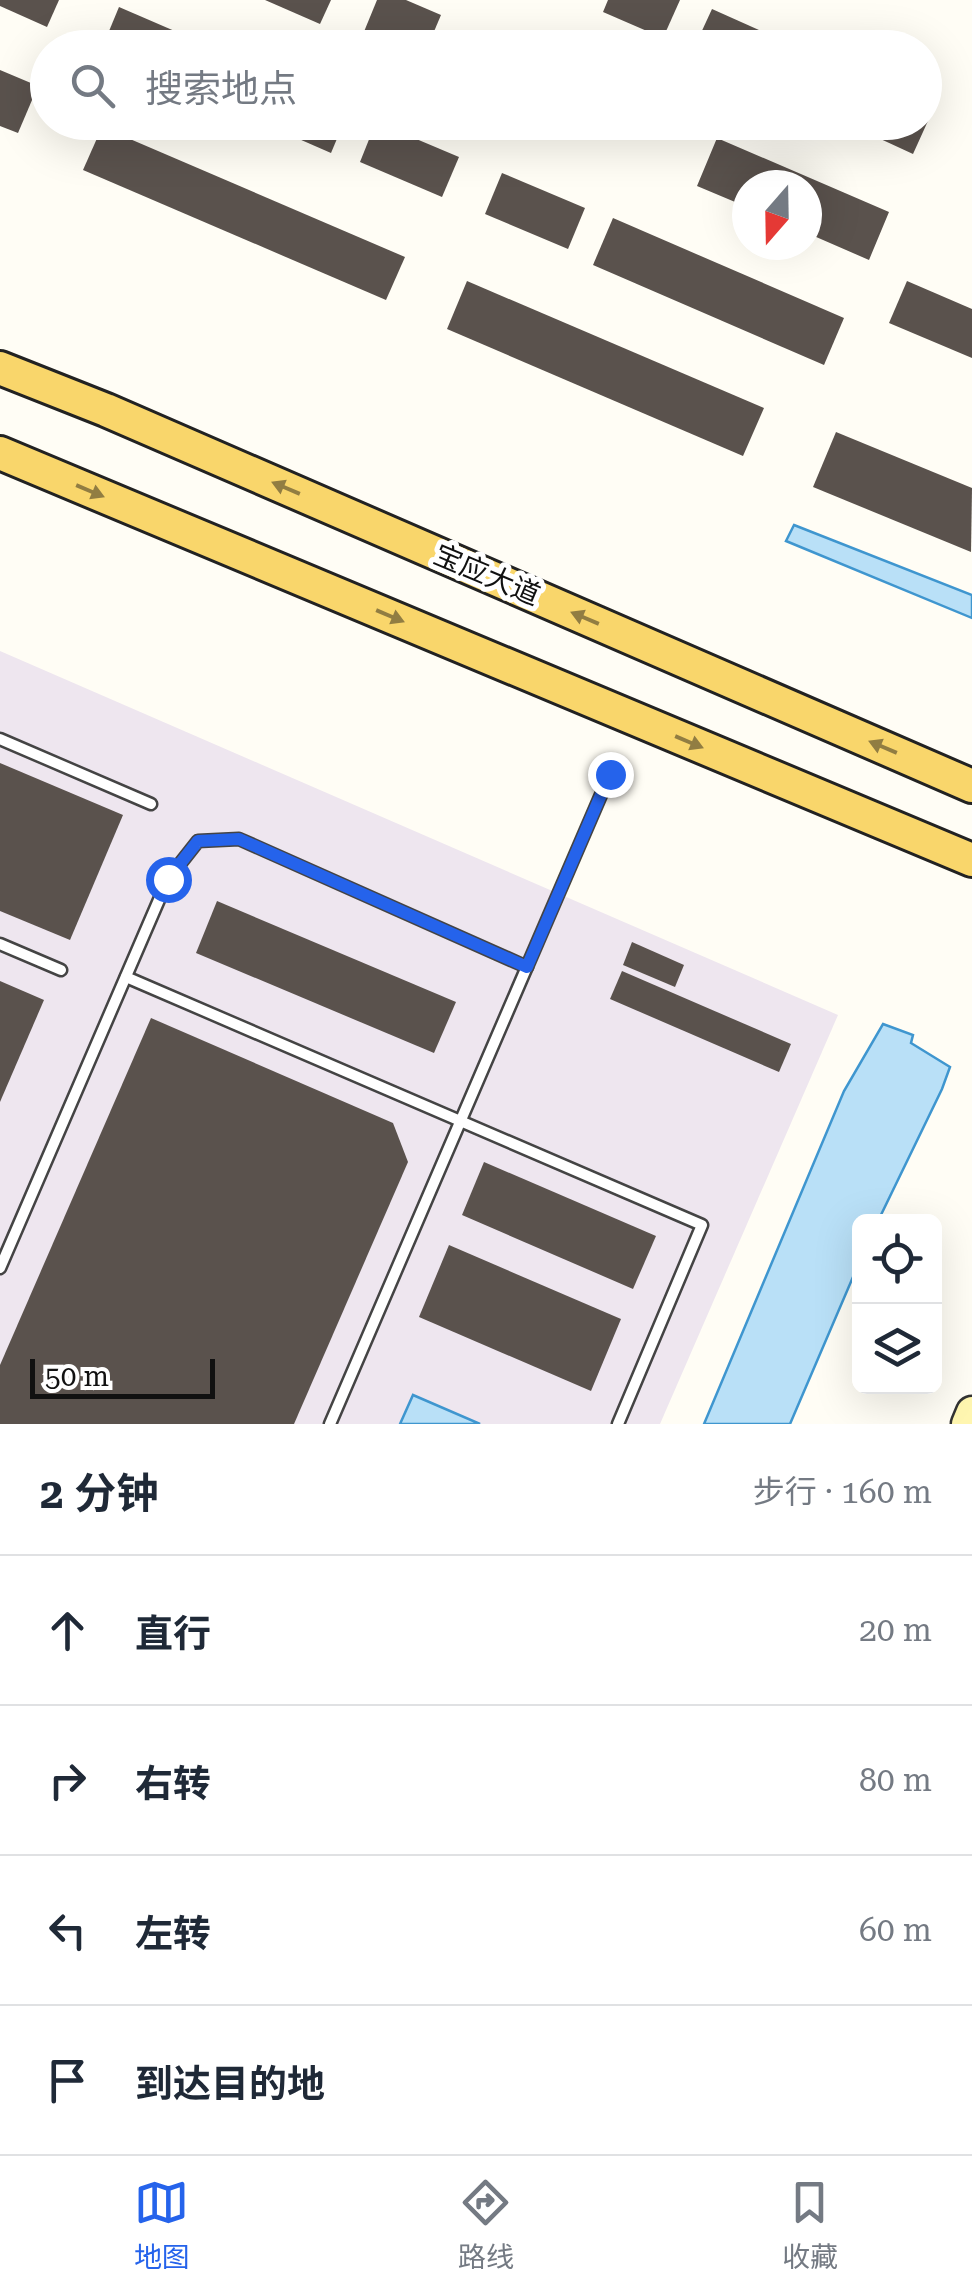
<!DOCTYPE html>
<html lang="zh">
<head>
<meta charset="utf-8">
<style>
  :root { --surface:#fff; --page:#f6f6f7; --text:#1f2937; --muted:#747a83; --line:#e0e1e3; --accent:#2563eb }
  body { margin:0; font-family:"Roboto Serif","Noto Sans SC",serif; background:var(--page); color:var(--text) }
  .controls { position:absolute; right:30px; bottom:30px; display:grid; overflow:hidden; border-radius:15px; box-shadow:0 10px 40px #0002 }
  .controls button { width:90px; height:90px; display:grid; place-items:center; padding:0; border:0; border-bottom:2px solid var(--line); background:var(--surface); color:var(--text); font:50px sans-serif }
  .compass { position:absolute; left:732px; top:170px; width:90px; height:90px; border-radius:50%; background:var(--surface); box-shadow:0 10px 40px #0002; rotate:200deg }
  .scale { position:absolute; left:30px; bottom:25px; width:185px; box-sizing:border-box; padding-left:10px; border:5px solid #111; border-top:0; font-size:28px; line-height:35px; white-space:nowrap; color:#111; -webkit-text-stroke:8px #fff; paint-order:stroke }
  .stop { position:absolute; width:30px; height:30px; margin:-22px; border:8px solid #2563eb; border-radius:50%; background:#fff }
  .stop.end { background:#2563eb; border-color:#fff; box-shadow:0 2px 10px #0008 }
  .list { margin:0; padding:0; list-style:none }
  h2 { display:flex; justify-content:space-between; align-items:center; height:130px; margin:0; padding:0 40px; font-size:42px }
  h2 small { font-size:32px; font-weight:400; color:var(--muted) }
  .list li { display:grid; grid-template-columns:65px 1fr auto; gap:30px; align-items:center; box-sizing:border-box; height:150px; padding:0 40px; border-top:2px solid var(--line) }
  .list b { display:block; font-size:38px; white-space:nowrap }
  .list em { font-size:32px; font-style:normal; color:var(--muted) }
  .icon { flex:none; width:55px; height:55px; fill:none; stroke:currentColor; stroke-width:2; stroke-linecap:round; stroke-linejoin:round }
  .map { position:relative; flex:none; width:972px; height:1424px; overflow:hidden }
  .search { position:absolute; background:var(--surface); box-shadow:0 10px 40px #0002; left:30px; right:30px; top:30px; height:110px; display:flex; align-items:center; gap:25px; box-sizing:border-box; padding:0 35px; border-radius:55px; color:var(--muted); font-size:38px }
  .sheet { height:730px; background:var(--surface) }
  nav { display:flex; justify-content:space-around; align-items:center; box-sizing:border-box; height:140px; border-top:2px solid var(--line); background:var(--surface); font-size:28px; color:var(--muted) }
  nav a { display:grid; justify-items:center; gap:5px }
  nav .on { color:var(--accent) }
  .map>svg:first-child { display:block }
  .industrial { fill:#eee6ef }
  .water { fill:#b9e0f7; stroke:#3f96cf; stroke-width:2.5 }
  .building { fill:#5a524d }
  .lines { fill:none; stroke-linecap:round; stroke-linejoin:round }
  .service-casing { stroke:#444; stroke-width:15 }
  .secondary-casing { stroke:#333; stroke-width:35 }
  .primary-casing { stroke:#222; stroke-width:38 }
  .service { stroke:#fff; stroke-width:10 }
  .secondary { stroke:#fff6b0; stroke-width:30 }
  .primary { stroke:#f9d66b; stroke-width:32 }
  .oneway { fill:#917d42 }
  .route { stroke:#2563eb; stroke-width:12 }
  .labels { text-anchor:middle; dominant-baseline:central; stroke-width:10; stroke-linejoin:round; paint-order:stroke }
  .street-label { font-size:28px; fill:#111; stroke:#fff }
</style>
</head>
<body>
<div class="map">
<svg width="972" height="1424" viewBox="0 0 972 1424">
  <rect width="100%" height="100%" fill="#fffdf5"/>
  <path class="industrial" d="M0 651 838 1015 660 1424H0Z"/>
  <g class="water">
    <path d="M794 525 972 595V618L786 541Z"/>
    <path d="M883 1024 913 1035 911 1043 950 1067 942 1089 878 1221 860 1222 859 1263 790 1424H704L844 1091Z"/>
    <path d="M413 1395 480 1424H400Z"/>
  </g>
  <g class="building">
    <path d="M0 0H59L47 27 0 6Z"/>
    <path d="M265 0H331L320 24Z"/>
    <path d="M377 0H406L441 15 427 48H381L361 39Z"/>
    <path d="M608 0H680L663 38 603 12Z"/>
    <path d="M119 7 214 48H102Z"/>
    <path d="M712 9 799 48H694Z"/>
    <path d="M0 70 38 86 18 133 0 126Z"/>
    <path d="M924 95 937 101 913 154 874 136 880 122H924Z"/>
    <path d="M260 122H344L331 153Z"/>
    <path d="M376 122 459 157 442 197 360 162Z"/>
    <path d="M102 127 405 257 386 300 83 170Z"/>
    <path d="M717 138 889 212 869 260 807 233V185H747V207L697 186Z"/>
    <path d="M502 173 585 208 568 249 485 214Z"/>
    <path d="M613 218 844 318 824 365 593 265Z"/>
    <path d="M467 281 764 408 743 456 447 329Z"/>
    <path d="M907 281 972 309V358L889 323Z"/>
    <path d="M836 432 972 488 971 552 813 487Z"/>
    <path d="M0 763 123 815 70 940 0 911Z"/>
    <path d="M217 901 456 1002 434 1053 196 953Z"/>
    <path d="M632 942 684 965 675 987 623 965Z"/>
    <path d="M622 971 791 1044 779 1072 610 999Z"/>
    <path d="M0 981 44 1000 0 1102Z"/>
    <path d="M151 1018 393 1123 408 1162 294 1424H0V1365Z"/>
    <path d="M484 1162 656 1236 633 1289 462 1215Z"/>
    <path d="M449 1245 621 1319 591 1391 419 1317Z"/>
  </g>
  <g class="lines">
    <g class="service-casing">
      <g id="service">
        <path d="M0 739 151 804"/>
        <path d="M0 944 61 970"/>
        <path d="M126 977 702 1225 618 1424"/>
        <path d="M0 1268 168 879 198 841 239 839 527 967"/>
        <path d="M330 1424 610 774"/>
      </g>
    </g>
    <g class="secondary-casing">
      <path id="secondary" d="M967 1424 972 1412"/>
    </g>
    <g class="primary-casing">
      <g id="primary">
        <path d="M0 368 106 410 972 786"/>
        <path d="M0 453 972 860"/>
      </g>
    </g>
    <use href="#service" class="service"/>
    <use href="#secondary" class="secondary"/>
    <use href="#primary" class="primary"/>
  </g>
  <defs><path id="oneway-solid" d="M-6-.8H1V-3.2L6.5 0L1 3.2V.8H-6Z" transform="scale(2.5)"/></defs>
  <g class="oneway">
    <use href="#oneway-solid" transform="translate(286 488) rotate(-157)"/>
    <use href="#oneway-solid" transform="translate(90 491) rotate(23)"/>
    <use href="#oneway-solid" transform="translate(390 616) rotate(23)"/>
    <use href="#oneway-solid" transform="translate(585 618) rotate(-157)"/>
    <use href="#oneway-solid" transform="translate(689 742) rotate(23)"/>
    <use href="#oneway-solid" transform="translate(883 747) rotate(-157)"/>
  </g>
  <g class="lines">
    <path class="route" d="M168 879 198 841 239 839 527 967 610 774"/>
  </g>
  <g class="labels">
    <g class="street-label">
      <text transform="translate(487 575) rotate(23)">宝应大道</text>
    </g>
  </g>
</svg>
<div class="controls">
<button><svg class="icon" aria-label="locate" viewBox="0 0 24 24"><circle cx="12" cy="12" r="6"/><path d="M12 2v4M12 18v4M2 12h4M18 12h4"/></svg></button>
<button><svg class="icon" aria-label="layers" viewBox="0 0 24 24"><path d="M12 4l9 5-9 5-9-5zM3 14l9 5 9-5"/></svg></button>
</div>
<svg class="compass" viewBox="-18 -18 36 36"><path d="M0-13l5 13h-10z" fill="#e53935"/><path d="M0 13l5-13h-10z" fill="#747a83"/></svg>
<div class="scale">50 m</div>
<div class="stop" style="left:168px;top:879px"></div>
<div class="stop end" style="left:610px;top:774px"></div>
<div class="search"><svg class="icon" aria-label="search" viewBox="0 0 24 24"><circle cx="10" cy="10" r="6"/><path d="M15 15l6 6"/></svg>搜索地点</div>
</div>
<section class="sheet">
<h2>2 分钟<small>步行 · 160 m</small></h2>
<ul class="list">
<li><svg class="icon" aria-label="ahead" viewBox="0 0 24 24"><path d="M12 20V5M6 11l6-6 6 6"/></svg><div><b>直行</b></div><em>20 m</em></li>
<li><svg class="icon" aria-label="right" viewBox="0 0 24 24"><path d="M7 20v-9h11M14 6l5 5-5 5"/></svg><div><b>右转</b></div><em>80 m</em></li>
<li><svg class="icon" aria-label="left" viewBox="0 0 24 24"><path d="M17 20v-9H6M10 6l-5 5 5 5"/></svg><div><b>左转</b></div><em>60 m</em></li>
<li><svg class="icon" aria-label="arrive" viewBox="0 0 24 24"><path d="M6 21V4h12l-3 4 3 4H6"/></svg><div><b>到达目的地</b></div></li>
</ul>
</section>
<nav>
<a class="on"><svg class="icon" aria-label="map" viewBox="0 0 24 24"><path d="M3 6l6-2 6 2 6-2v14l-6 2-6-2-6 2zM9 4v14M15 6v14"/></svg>地图</a>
<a><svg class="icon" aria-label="directions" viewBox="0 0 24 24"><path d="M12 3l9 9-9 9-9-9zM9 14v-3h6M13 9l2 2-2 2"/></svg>路线</a>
<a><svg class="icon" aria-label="saved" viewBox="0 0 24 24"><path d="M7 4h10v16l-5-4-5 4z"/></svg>收藏</a>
</nav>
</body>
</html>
